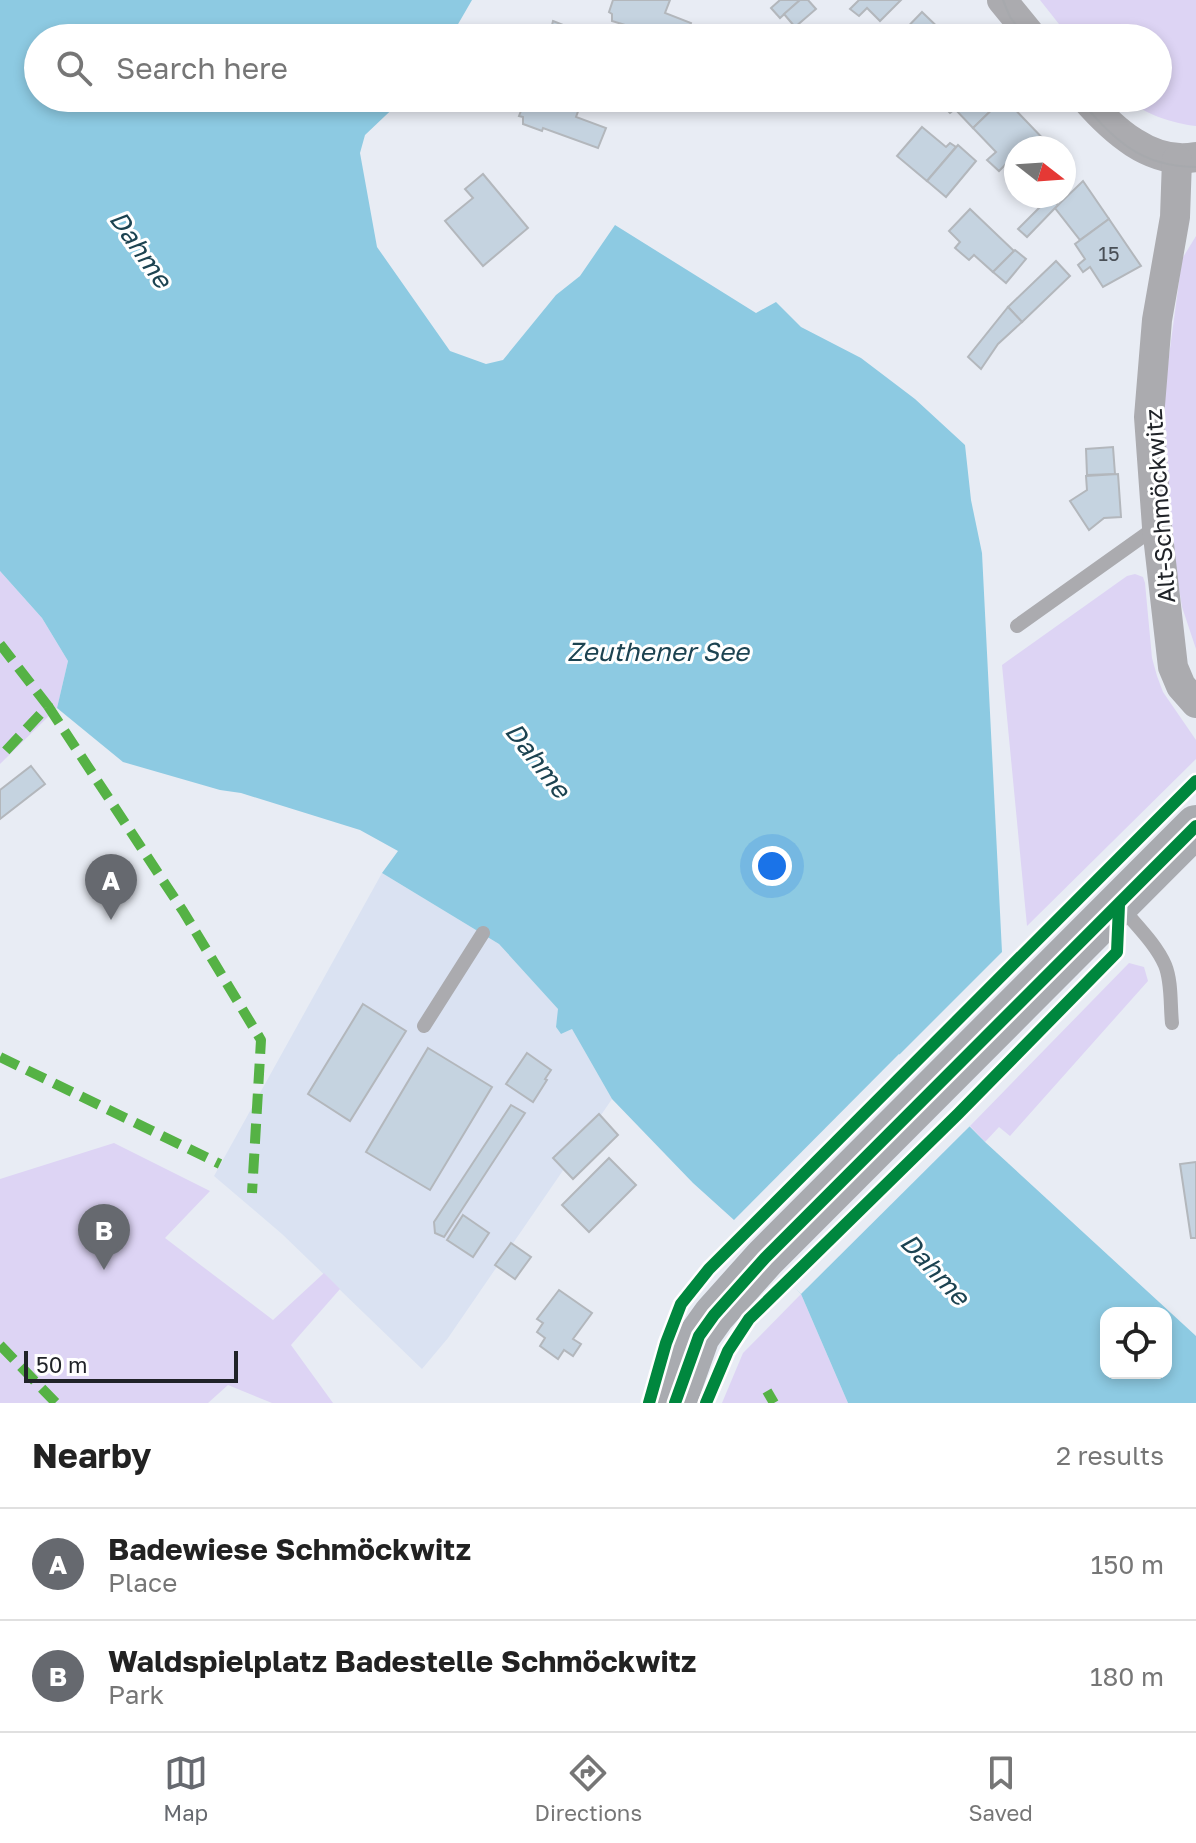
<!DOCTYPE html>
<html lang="en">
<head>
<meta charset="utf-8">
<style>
  :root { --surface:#fff; --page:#f2f2f2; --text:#222; --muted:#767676; --line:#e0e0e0; --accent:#66696f }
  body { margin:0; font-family:"Golos Text",sans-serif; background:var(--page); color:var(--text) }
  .controls { position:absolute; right:24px; bottom:24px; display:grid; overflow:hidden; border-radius:16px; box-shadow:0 4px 12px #0003 }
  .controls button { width:72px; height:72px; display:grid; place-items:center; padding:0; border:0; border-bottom:2px solid var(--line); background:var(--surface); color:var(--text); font:40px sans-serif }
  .compass { position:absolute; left:1004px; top:136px; width:72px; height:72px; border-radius:50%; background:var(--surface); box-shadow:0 4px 12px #0003; rotate:107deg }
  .scale { position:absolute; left:24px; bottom:20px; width:214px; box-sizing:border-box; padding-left:8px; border:4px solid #202328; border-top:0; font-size:22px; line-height:28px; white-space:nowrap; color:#202328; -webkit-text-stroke:6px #fff; paint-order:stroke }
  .you { position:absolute; left:772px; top:866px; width:28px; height:28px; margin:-20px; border:6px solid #fff; border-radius:50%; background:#1a73e8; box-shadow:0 0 0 12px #1a73e833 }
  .badge { display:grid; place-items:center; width:52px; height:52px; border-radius:50%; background:var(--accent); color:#fff; font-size:26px; font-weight:700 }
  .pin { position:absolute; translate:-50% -66px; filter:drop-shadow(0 2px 4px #0008) }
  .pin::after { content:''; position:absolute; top:42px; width:28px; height:24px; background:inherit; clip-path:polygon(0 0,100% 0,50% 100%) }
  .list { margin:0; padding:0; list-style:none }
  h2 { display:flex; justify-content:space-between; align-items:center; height:104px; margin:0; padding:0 32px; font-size:34px }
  h2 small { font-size:26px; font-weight:400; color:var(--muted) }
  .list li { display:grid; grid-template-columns:52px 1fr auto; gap:24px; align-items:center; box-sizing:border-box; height:112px; padding:0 32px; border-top:2px solid var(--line) }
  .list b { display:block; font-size:30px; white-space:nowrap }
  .list p { margin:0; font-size:26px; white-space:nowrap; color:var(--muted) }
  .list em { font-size:26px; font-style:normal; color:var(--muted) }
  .icon { flex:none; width:44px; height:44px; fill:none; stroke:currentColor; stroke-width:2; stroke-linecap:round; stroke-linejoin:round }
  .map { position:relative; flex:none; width:1196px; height:1403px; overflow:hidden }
  .search { position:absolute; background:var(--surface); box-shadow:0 4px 12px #0003; left:24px; right:24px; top:24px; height:88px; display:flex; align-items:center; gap:20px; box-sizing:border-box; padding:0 28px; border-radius:44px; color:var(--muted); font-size:30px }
  .sheet { height:328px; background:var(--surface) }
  nav { display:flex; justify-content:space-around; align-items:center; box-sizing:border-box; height:112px; border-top:2px solid var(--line); background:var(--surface); font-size:22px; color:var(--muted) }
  nav a { display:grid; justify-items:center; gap:4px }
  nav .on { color:var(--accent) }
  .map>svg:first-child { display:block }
  .built { fill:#dae2f2 }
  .green { fill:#ddd4f4 }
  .water { fill:#8dcae2; fill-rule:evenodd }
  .pier { fill:#e8ecf4 }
  .building { fill:#c5d3e0; stroke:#b3b7bc; stroke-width:2 }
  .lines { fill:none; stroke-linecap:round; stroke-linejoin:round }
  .lane { stroke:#ababaf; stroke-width:14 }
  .street { stroke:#ababaf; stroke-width:30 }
  .secondary { stroke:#a9abb0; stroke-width:42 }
  .tram { stroke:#a7a9ad; stroke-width:2 }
  .quiet { stroke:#55b245; stroke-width:10; stroke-dasharray:20 10; stroke-linecap:butt }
  .cycleway-casing { stroke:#fff; stroke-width:17 }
  .cycleway { stroke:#00873e; stroke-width:12 }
  .labels { text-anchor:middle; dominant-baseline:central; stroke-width:6; stroke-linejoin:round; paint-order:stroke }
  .number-label { font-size:20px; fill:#494f56 }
  .street-label { font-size:24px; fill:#202328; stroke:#fff }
  .water-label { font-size:26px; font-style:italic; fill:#1c4351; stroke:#fff }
</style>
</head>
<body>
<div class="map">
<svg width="1196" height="1403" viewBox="0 0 1196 1403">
  <rect width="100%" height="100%" fill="#e8ecf4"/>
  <path class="built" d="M382 873 499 944 559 1010 556 1027 561 1034 572 1029 612 1099 448 1338 422 1369 282 1234 214 1176Z"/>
  <g class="green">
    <path d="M1040 0H1196V126C1172 123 1145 115 1127 98H1158V38H1070Z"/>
    <path d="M1196 236V649L1182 607 1158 461 1167 371 1182 259Z"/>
    <path d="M0 571 42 618 68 661 57 708 0 764Z"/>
    <path d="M1135 574 1143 577 1145 583 1152 658 1157 676 1163 692 1196 740V759L1027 926 1002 665 1127 576Z"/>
    <path d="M1129 963 1144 967 1148 981 1010 1136 999 1127 985 1142 970 1126Z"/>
    <path d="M114 1143 210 1191 165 1238 273 1320 324 1273 340 1289 291 1345 333 1403H272L228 1385 208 1403H0V1179Z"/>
    <path d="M801 1294 848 1403H722L743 1353Z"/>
  </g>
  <path class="water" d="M0 0H472L450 38H38V98H404L365 135 360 153 377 247 450 351 486 364 503 360 556 295 580 276 615 225 756 313 776 302 801 327 861 358 915 399 965 445 971 500 982 553 1002 952 899 1055 985 1142 1196 1336V1403H848L801 1294 734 1220 693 1183 612 1099 572 1029 561 1034 556 1027 558 1009 499 944 382 873 398 851 360 830 241 793 220 790 123 762 57 708 68 661 42 618 0 571ZM1106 1313H1166V1373H1106Z"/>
  <path class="pier" d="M899 1054 970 1126 801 1294 731 1223Z"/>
  <g class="building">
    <path d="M613 0H670L665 13 691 23 686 38H668L612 21V14L609 12Z"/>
    <path d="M780 0H800L780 18 771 8Z"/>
    <path d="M800 0H808L816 9 795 27 784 14Z"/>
    <path d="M859 0H901L880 21 867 8 859 16 850 9Z"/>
    <path d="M922 12 949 38H897Z"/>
    <path d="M553 21 571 28 570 32 586 38H539L544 25H552Z"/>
    <path d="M526 98H583L576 117 606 128 598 148 543 128 542 131 523 124V117L519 116Z"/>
    <path d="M945 98H1004L973 128 955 109 950 113 945 108 950 103Z"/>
    <path d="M1004 98 1052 148H1016V174L1006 164 999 171 987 160 996 152 973 128Z"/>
    <path d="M922 127 946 147 950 143 956 147 927 181 897 156Z"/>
    <path d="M958 145 976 161 946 197 927 181Z"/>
    <path d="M483 174 528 228 483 266 445 221 473 198 465 189Z"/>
    <path d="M1083 181 1109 219 1080 240 1055 208Z"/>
    <path d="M1050 197 1058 205 1027 237 1018 229Z"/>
    <path d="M970 209 1014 251 993 272 974 255 969 260 955 248 960 242 949 231Z"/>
    <path d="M1109 219 1141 266 1103 287 1090 267 1083 272 1078 265 1085 259 1075 244Z"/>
    <path d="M1015 250 1026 259 1006 283 993 272Z"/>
    <path d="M1056 261 1070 276 1022 322 1008 307Z"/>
    <path d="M1008 307 1022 322 998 344 981 369 968 357Z"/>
    <path d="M1113 447 1115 474 1087 475 1086 449Z"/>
    <path d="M1118 474 1121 517 1104 518 1089 530 1070 501 1087 490 1086 476Z"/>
    <path d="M31 766 45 784 0 819V790Z"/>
    <path d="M363 1004 406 1031 350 1121 308 1094Z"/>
    <path d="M428 1048 492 1087 430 1190 366 1152Z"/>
    <path d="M527 1053 551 1070 545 1079 547 1080 533 1102 506 1084Z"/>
    <path d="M511 1105 525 1113 444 1237 435 1233 434 1222Z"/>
    <path d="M599 1114 618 1135 573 1179 553 1158Z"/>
    <path d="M609 1158 636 1185 589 1232 562 1205Z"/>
    <path d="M1196 1162V1238H1191L1180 1164Z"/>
    <path d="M463 1215 489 1233 473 1257 447 1240Z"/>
    <path d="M511 1243 531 1257 515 1279 495 1265Z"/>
    <path d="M559 1290 592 1313 573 1339 581 1344 573 1356 564 1350 558 1359 540 1346 545 1338 537 1332 543 1323 537 1319Z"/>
  </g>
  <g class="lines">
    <g class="lane">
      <path d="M1017 626 1156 527"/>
      <path d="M1122 908C1136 925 1156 944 1165 965 1172 982 1170 1004 1172 1023"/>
      <path d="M424 1026 483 933"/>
    </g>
    <g class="street">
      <path d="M1002 0 1033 38"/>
      <path d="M1085 98C1112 129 1151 166 1196 157"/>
      <path d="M1177 160 1175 217 1157 320 1149 417 1157 527 1173 667 1181 686 1196 703"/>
    </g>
    <path class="secondary" d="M675 1403 699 1336 714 1315 765 1258 1196 826"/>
    <g class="tram">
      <path d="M1003 0 1010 17 1026 38"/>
      <path d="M1078 98C1113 138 1139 167 1196 167"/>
    </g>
    <g class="quiet">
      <path d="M0 644 48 706 0 757"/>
      <path d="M48 706 183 911 261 1040 252 1193"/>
      <path d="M0 1057 220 1164"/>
      <path d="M0 1345 56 1403"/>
      <path d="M767 1391 774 1403"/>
    </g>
    <g class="cycleway-casing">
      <g id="cycleway">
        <path d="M649 1403 666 1343 681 1304 709 1269 1196 781"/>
        <path d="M675 1403 699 1336 714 1315 765 1258 1196 826"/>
        <path d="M706 1403 728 1351 749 1319 958 1114 1117 952 1119 905"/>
      </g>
    </g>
    <use href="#cycleway" class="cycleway"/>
  </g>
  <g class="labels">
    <g class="number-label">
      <text x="1109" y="253">15</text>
    </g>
    <g class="street-label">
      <text transform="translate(1159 506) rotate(-94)">Alt-Schmöckwitz</text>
    </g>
    <g class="water-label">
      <text transform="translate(141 249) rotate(55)">Dahme</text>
      <text x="658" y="651">Zeuthener See</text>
      <text transform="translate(538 760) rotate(52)">Dahme</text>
      <text transform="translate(935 1269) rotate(47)">Dahme</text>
    </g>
  </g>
</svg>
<div class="controls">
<button><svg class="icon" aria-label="locate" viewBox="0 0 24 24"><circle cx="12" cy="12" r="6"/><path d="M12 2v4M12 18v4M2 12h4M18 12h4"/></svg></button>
</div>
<svg class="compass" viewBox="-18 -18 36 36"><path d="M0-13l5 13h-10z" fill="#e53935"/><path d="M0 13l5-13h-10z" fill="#767676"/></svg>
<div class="scale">50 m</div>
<div class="you"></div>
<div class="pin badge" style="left:111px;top:920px">A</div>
<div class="pin badge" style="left:104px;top:1270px">B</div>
<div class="search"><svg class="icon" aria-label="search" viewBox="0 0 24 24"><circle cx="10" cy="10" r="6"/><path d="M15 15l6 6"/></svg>Search here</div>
</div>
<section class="sheet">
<h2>Nearby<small>2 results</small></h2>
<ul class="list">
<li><span class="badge">A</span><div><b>Badewiese Schmöckwitz</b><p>Place</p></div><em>150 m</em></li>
<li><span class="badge">B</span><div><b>Waldspielplatz Badestelle Schmöckwitz</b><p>Park</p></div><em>180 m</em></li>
</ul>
</section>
<nav>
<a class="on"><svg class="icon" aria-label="map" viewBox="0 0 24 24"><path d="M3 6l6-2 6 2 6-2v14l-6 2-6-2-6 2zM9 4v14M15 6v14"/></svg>Map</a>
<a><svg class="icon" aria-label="directions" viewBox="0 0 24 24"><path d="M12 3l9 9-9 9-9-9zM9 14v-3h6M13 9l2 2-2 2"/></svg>Directions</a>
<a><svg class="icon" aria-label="saved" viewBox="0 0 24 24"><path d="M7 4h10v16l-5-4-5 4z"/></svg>Saved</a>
</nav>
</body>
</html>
